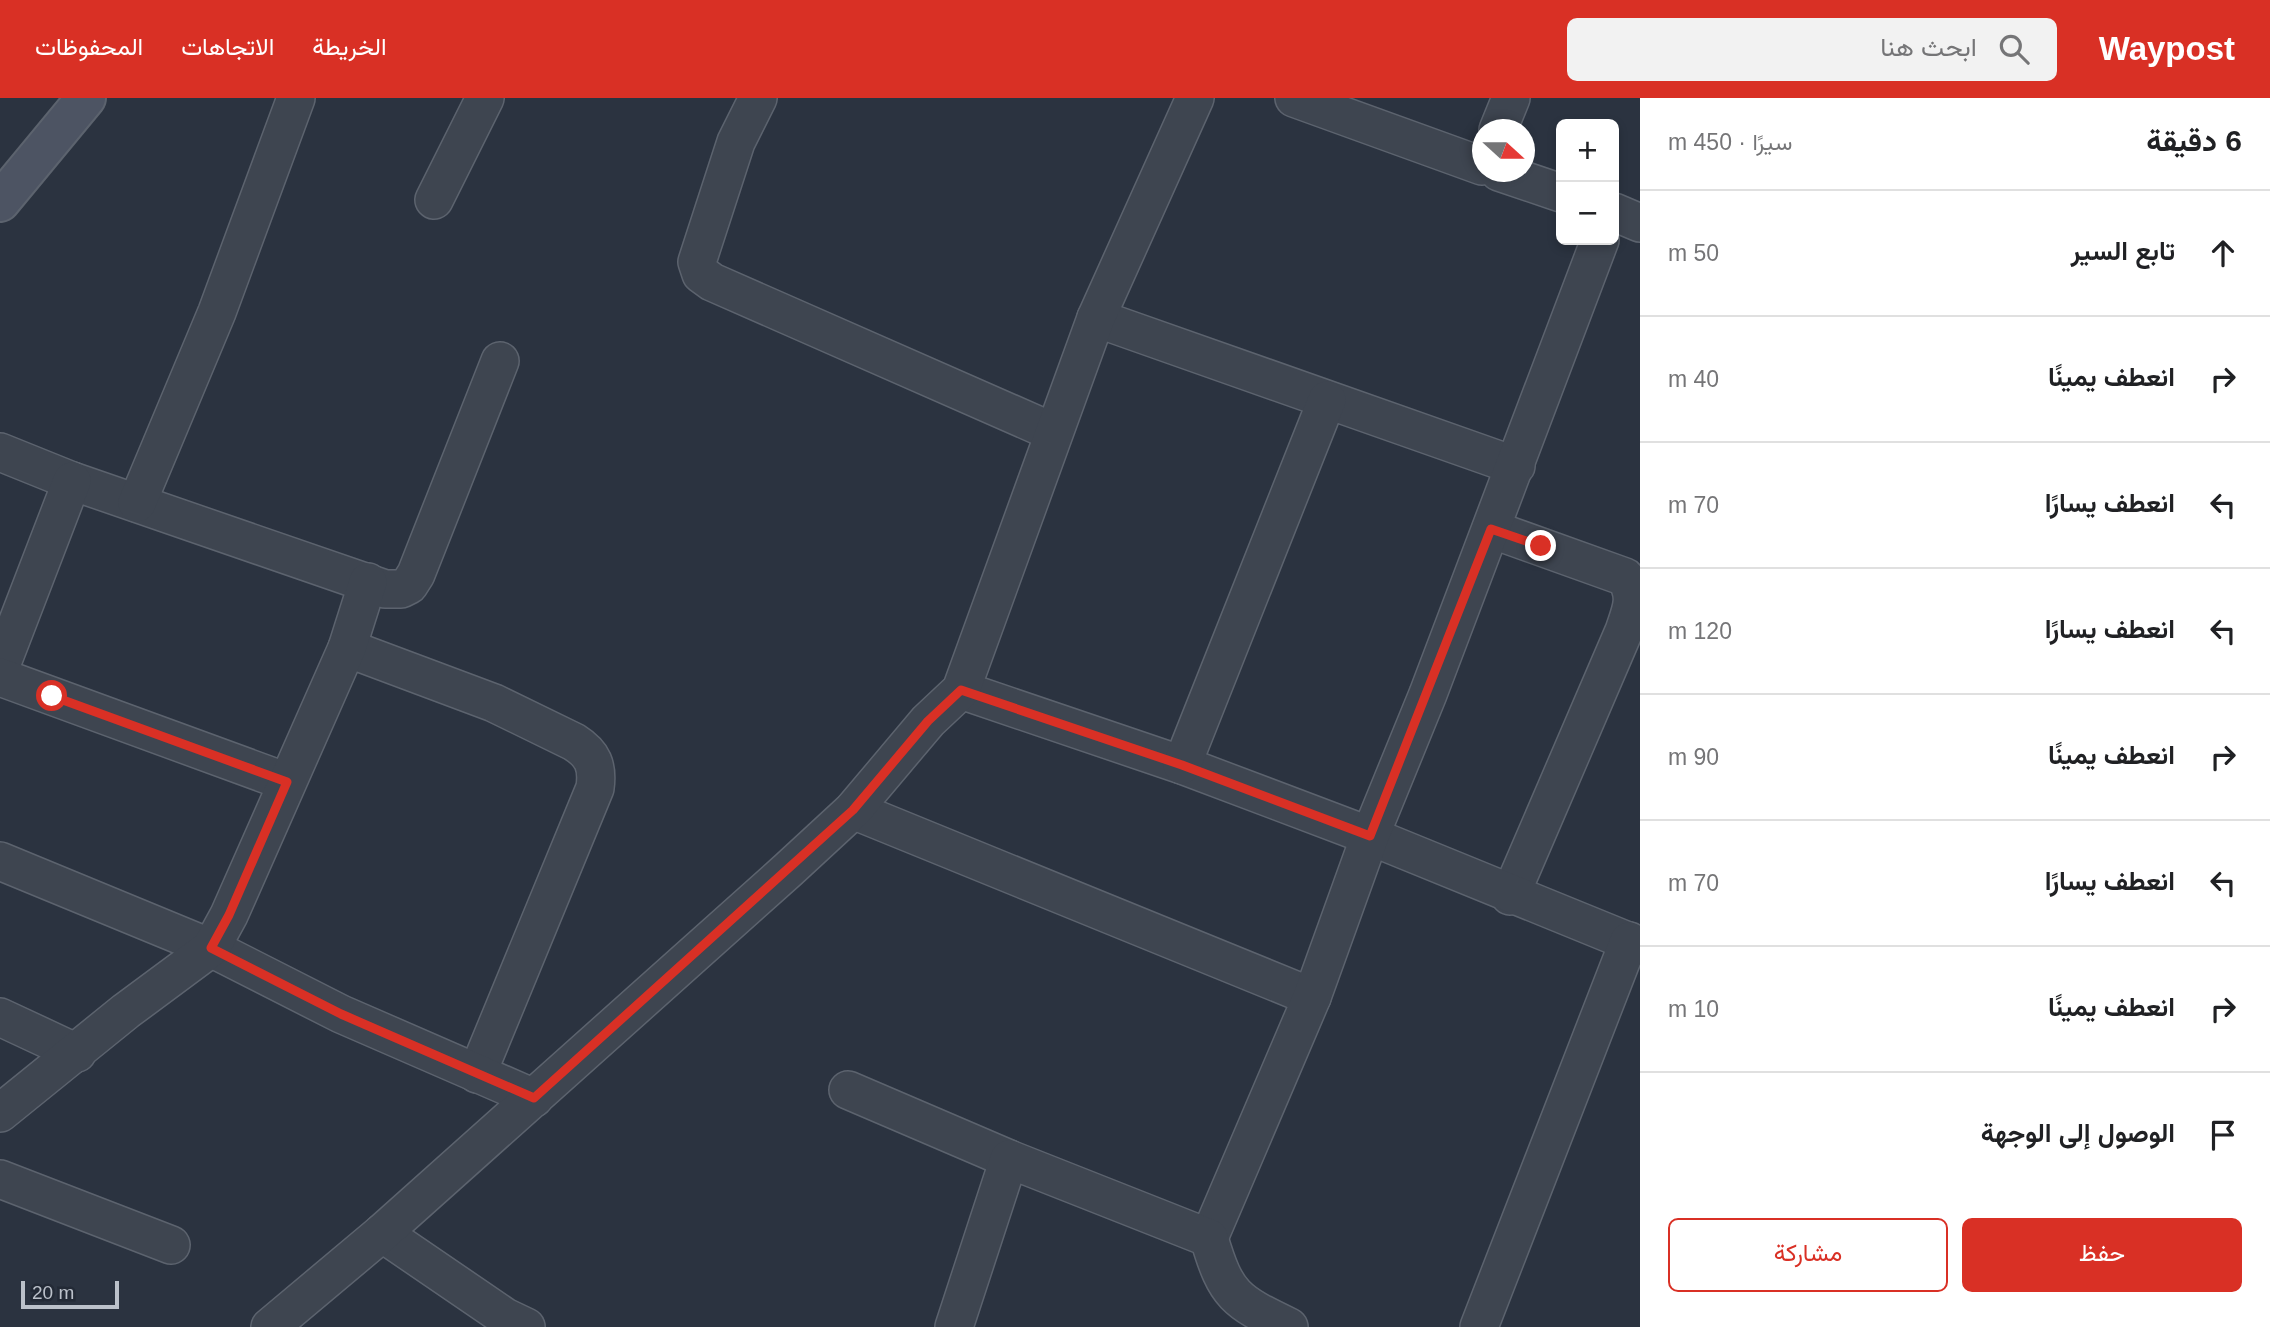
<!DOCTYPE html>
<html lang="ar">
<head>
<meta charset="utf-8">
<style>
  :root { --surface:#fff; --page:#f2f2f2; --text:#202124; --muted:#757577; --line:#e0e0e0; --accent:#d93025 }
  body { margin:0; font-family:Helvetica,Vazirmatn,sans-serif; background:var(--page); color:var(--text); direction:rtl }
  .controls { position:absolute; right:21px; top:21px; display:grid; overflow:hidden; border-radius:10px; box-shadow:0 4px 10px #0003 }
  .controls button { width:63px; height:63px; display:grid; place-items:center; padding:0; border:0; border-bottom:2px solid var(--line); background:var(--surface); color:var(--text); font:35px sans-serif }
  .compass { position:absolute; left:1472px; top:21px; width:63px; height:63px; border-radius:50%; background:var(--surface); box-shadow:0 4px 10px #0003; rotate:111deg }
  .scale { position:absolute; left:21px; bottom:18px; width:98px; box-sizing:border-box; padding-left:7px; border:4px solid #bbc1ca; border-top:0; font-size:19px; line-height:24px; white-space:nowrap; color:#bbc1ca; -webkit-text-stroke:5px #232a36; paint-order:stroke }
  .stop { position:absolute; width:21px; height:21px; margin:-16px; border:5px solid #d93025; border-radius:50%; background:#fff }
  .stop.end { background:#d93025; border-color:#fff; box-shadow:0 2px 7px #0008 }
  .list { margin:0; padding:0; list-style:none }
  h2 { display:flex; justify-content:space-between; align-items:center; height:91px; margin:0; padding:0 28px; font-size:30px }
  h2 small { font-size:23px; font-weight:400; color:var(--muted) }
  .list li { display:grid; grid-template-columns:46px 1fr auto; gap:21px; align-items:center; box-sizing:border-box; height:126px; padding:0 28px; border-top:2px solid var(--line) }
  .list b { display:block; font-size:26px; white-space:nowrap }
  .list em { font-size:23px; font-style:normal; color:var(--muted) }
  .actions { display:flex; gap:14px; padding:21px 28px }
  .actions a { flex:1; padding:16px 0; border:2px solid var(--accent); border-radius:10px; text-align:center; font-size:24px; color:var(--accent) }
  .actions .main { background:var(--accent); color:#fff }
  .icon { flex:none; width:38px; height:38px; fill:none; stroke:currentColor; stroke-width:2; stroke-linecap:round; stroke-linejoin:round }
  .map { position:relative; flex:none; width:1640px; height:1229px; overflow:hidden; direction:ltr }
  header { display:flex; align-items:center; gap:42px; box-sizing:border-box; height:98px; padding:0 35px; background:var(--accent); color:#fff }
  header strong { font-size:33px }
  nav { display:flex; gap:38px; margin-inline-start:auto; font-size:24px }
  .search { width:490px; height:63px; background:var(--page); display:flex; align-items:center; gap:18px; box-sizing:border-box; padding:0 24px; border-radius:10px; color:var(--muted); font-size:26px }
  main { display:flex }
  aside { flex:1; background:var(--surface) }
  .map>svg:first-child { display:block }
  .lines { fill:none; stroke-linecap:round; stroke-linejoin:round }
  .street-casing { stroke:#5c636e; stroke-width:40 }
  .secondary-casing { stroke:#5c636e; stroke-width:42 }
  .street { stroke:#3e4550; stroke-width:37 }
  .secondary { stroke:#4d5463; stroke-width:38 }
  .route { stroke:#d93025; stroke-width:9 }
</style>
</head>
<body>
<header>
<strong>Waypost</strong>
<div class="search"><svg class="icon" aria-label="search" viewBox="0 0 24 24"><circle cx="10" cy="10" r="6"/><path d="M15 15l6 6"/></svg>ابحث هنا</div>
<nav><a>الخريطة</a><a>الاتجاهات</a><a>المحفوظات</a></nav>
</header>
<main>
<aside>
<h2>6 دقيقة<small>سيرًا · 450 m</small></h2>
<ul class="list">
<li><svg class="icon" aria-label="ahead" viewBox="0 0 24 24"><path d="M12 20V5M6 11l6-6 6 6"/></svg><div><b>تابع السير</b></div><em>50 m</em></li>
<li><svg class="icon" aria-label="right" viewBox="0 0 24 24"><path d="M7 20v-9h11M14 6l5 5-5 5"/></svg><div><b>انعطف يمينًا</b></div><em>40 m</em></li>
<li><svg class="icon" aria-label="left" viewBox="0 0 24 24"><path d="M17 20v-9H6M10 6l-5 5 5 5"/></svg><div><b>انعطف يسارًا</b></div><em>70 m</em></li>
<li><svg class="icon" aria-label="left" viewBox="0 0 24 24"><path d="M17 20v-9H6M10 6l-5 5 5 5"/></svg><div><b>انعطف يسارًا</b></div><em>120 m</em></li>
<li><svg class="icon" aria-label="right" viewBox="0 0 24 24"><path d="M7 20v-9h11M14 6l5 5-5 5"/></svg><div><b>انعطف يمينًا</b></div><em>90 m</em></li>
<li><svg class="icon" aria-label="left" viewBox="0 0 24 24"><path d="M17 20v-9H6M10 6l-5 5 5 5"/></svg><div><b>انعطف يسارًا</b></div><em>70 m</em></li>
<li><svg class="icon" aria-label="right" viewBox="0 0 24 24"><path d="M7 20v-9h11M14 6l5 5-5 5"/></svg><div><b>انعطف يمينًا</b></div><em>10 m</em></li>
<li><svg class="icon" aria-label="arrive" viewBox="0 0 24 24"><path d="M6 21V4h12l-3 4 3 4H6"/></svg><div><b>الوصول إلى الوجهة</b></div></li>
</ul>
<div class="actions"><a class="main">حفظ</a><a>مشاركة</a></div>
</aside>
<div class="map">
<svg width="1640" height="1229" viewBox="0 0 1640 1229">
  <rect width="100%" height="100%" fill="#2b3340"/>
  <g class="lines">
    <g class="street-casing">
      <g id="street">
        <path d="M758 0 736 44 697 164 701 176 712 184 1053 334"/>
        <path d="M1294 0 1482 68"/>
        <path d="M1498 32 1511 0"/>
        <path d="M1499 74 1561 95"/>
        <path d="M434 102 485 0"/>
        <path d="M1614 114 1640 125"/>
        <path d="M1096 220 1516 368"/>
        <path d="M0 354 72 383 385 491H401L409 487 416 476 500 263"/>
        <path d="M137 405 217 214 296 0"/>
        <path d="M1491 431 1625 479C1638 499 1631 512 1624 533L1510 798"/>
        <path d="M347 550 494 605 574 644C593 656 598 668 595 690L477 976"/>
        <path d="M0 570 72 383"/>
        <path d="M0 579 287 684"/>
        <path d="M961 592 1182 667 1370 738 1640 848"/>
        <path d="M1182 667 1327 302"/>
        <path d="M853 712 1312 899"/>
        <path d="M0 763 211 850 341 916 534 1000"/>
        <path d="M0 919 77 955"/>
        <path d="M848 992 1009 1061"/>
        <path d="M0 1015 126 913 211 850 229 817 347 550 368 484"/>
        <path d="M0 1081 171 1147"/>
        <path d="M382 1135 505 1219 526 1229"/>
        <path d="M1209 1140 1312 899 1370 738 1428 596 1600 142"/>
        <path d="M270 1229 382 1135 788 772 853 712 928 623 961 592 1096 220 1195 0"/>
        <path d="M954 1229 1009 1061 1209 1140C1226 1198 1235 1203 1289 1229"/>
        <path d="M1479 1229 1629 843"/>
      </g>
    </g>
    <g class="secondary-casing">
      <path id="secondary" d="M0 104 86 0"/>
    </g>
    <use href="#street" class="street"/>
    <use href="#secondary" class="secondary"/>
  </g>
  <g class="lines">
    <path class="route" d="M52 598 287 684 229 817 211 850 341 916 534 1000 853 712 928 623 961 592 1182 667 1370 738 1491 431 1541 448"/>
  </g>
</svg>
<div class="controls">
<button>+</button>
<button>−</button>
</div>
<svg class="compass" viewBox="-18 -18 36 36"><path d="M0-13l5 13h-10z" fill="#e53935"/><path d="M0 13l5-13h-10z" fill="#757577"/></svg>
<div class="scale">20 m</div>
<div class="stop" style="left:52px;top:598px"></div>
<div class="stop end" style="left:1541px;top:448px"></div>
</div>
</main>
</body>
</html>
